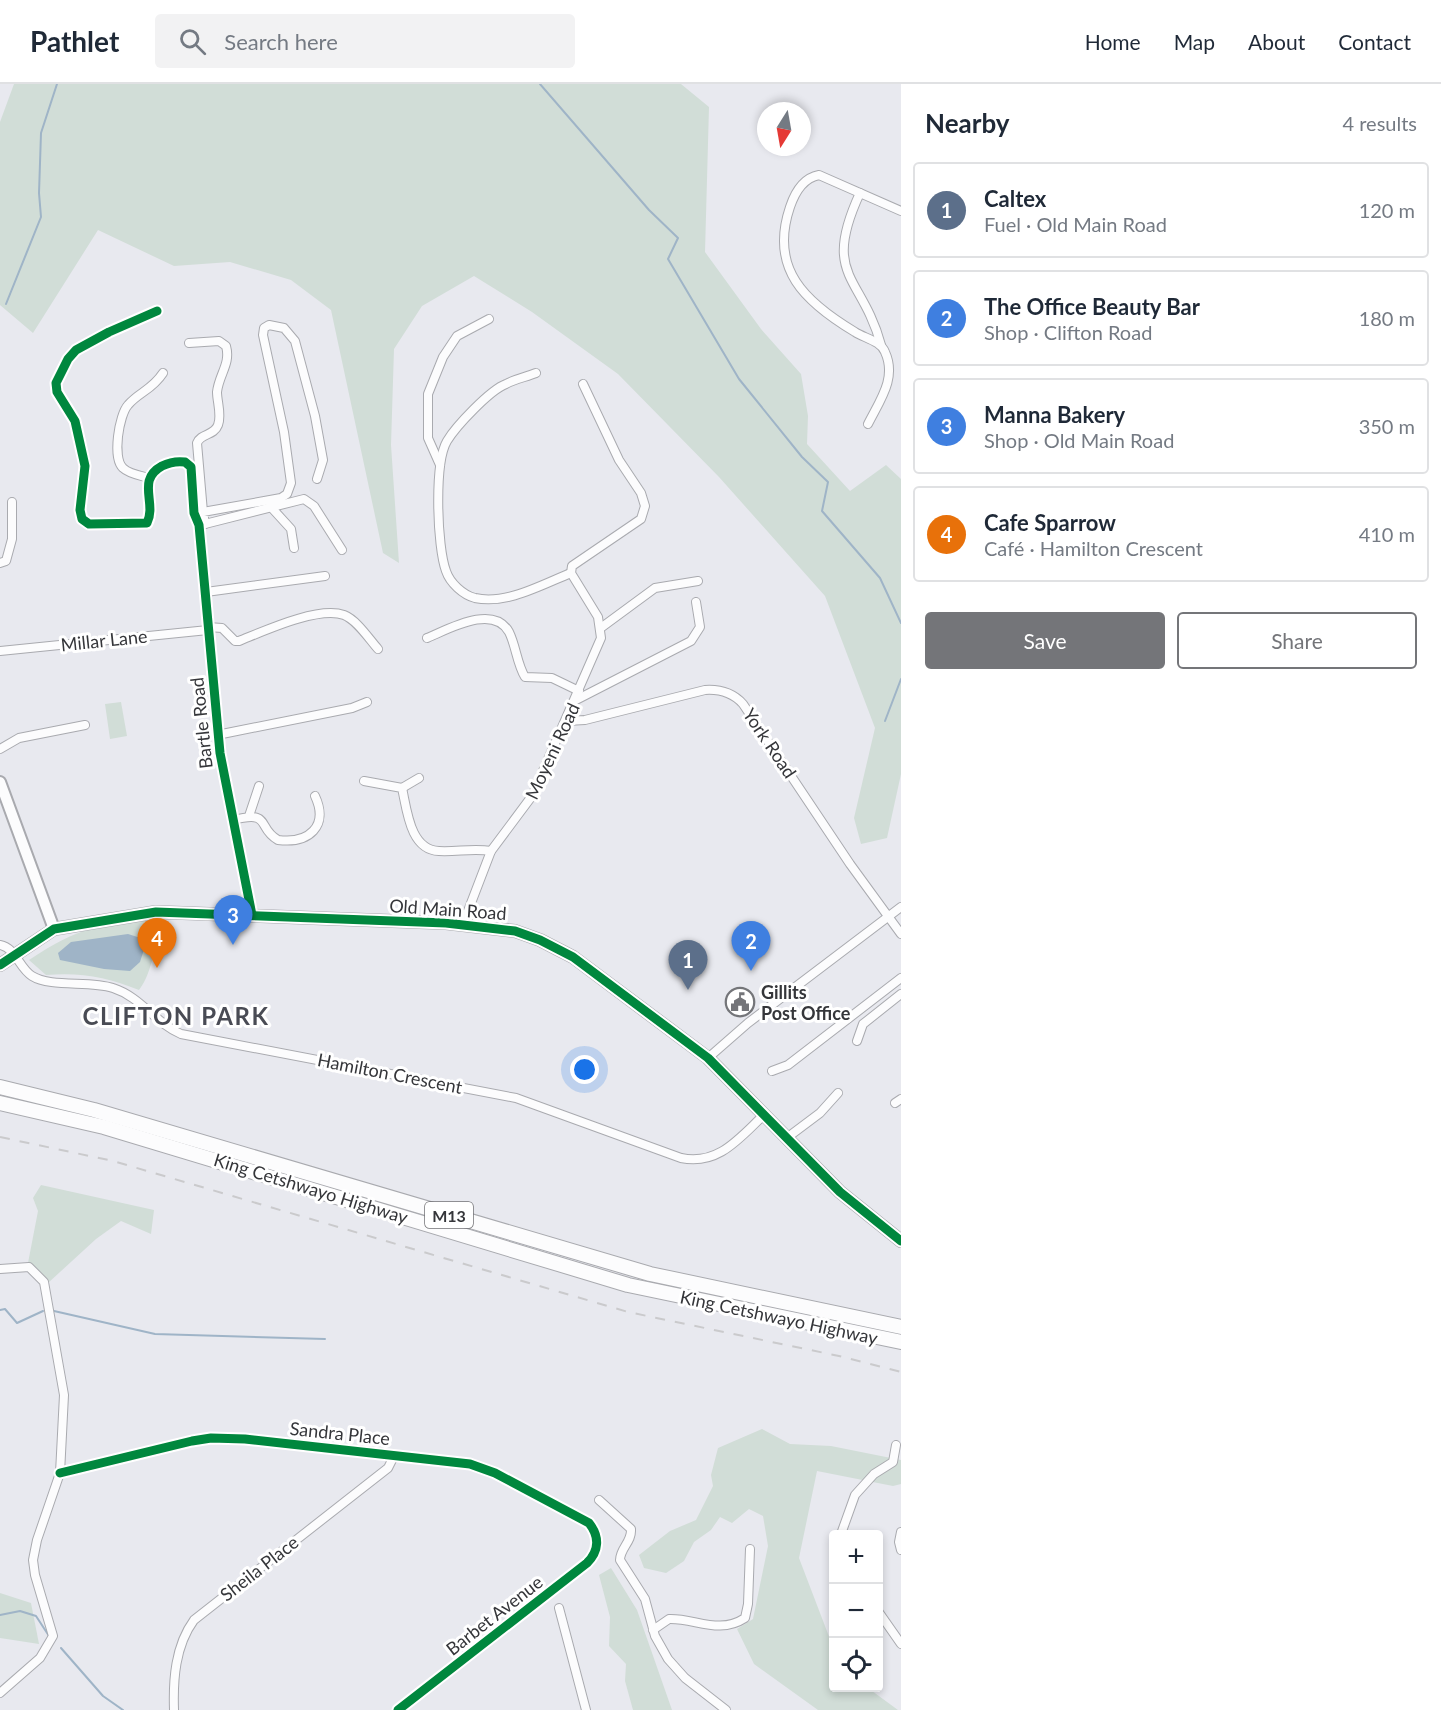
<!DOCTYPE html>
<html lang="en">
<head>
<meta charset="utf-8">
<style>
  :root { --surface:#fff; --page:#f2f2f3; --text:#1f2937; --muted:#747a83; --line:#e0e1e3; --accent:#747579 }
  body { margin:0; font-family:Lato,sans-serif; background:var(--page); color:var(--text) }
  .controls { position:absolute; right:18px; bottom:18px; display:grid; overflow:hidden; border-radius:6px; box-shadow:0 3px 9px #0003 }
  .controls button { width:54px; height:54px; display:grid; place-items:center; padding:0; border:0; border-bottom:2px solid var(--line); background:var(--surface); color:var(--text); font:30px sans-serif }
  .compass { position:absolute; left:757px; top:18px; width:54px; height:54px; border-radius:50%; background:var(--surface); box-shadow:0 3px 9px #0003; rotate:191deg }
  .you { position:absolute; left:585px; top:986px; width:21px; height:21px; margin:-15px; border:4px solid #fff; border-radius:50%; background:#1a73e8; box-shadow:0 0 0 9px #1a73e833 }
  .badge { display:grid; place-items:center; width:39px; height:39px; border-radius:50%; background:var(--accent); color:#fff; font-size:20px; font-weight:700 }
  .pin { position:absolute; translate:-50% -50px; filter:drop-shadow(0 2px 3px #0008) }
  .pin::after { content:''; position:absolute; top:32px; width:21px; height:18px; background:inherit; clip-path:polygon(0 0,100% 0,50% 100%) }
  .list { margin:0; padding:0; list-style:none }
  h2 { display:flex; justify-content:space-between; align-items:center; height:78px; margin:0; padding:0 24px; font-size:26px }
  h2 small { font-size:20px; font-weight:400; color:var(--muted) }
  .list li { display:grid; grid-template-columns:39px 1fr auto; gap:18px; align-items:center; box-sizing:border-box; height:96px; margin:0 12px 12px; padding:0 12px; border:2px solid var(--line); border-radius:6px }
  .list b { display:block; font-size:22px; white-space:nowrap }
  .list p { margin:0; font-size:20px; white-space:nowrap; color:var(--muted) }
  .list em { font-size:20px; font-style:normal; color:var(--muted) }
  .actions { display:flex; gap:12px; padding:18px 24px }
  .actions a { flex:1; padding:14px 0; border:2px solid var(--accent); border-radius:6px; text-align:center; font-size:21px; color:var(--accent) }
  .actions .main { background:var(--accent); color:#fff }
  .icon { flex:none; width:33px; height:33px; fill:none; stroke:currentColor; stroke-width:2; stroke-linecap:round; stroke-linejoin:round }
  .map { position:relative; flex:none; width:901px; height:1626px; overflow:hidden }
  header { display:flex; align-items:center; gap:36px; box-sizing:border-box; height:84px; padding:0 30px; background:var(--surface); border-bottom:2px solid var(--line) }
  header strong { font-size:28px }
  nav { display:flex; gap:33px; margin-inline-start:auto; font-size:21px }
  .search { width:420px; height:54px; background:var(--page); display:flex; align-items:center; gap:15px; box-sizing:border-box; padding:0 21px; border-radius:6px; color:var(--muted); font-size:22px }
  main { display:flex }
  aside { flex:1; background:var(--surface) }
  .map>svg:first-child { display:block }
  .green { fill:#d1ddd7 }
  .water { fill:#9fb4c7 }
  .lines { fill:none; stroke-linecap:round; stroke-linejoin:round }
  .stream { stroke:#9fb4c7; stroke-width:2 }
  .street-casing { stroke:#a9aaaf; stroke-width:10 }
  .secondary-casing { stroke:#a9aaaf; stroke-width:14 }
  .highway-casing { stroke:#a9aaaf; stroke-width:16 }
  .street { stroke:#fcfcfd; stroke-width:8 }
  .secondary { stroke:#fcfcfd; stroke-width:10 }
  .highway { stroke:#fcfcfd; stroke-width:14 }
  .rail { stroke:#cacacc; stroke-width:2; stroke-dasharray:10 10; stroke-linecap:butt }
  .cycleway-casing { stroke:#fff; stroke-width:13 }
  .cycleway { stroke:#00873e; stroke-width:9 }
  .labels { text-anchor:middle; dominant-baseline:central; stroke-width:6; stroke-linejoin:round; paint-order:stroke }
  .shield { fill:#fff; stroke:#727275; stroke-width:1.5 }
  .shield-label { font-size:16px; font-weight:bold; fill:#35363a }
  .street-label { font-size:18px; fill:#35363a; stroke:#fff }
  .poi-label { font-size:18px; font-weight:bold; fill:#35363a; stroke:#fff; text-anchor:start }
  .district-label { font-size:24px; font-weight:bold; letter-spacing:1.5px; fill:#494b54; stroke:#fff }
</style>
</head>
<body>
<header>
<strong>Pathlet</strong>
<div class="search"><svg class="icon" aria-label="search" viewBox="0 0 24 24"><circle cx="10" cy="10" r="6"/><path d="M15 15l6 6"/></svg>Search here</div>
<nav><a>Home</a><a>Map</a><a>About</a><a>Contact</a></nav>
</header>
<main>
<div class="map">
<svg width="901" height="1626" viewBox="0 0 901 1626">
  <rect width="100%" height="100%" fill="#e8e9ef"/>
  <g class="green">
    <path d="M14 0H681L709 23 705 168 761 245 801 290 808 332 807 360 850 407 886 381 901 395V690L887 754 861 760 854 734 875 644 825 512 719 393 618 290 532 228 474 192 422 222 394 265 391 361 399 479 383 469 331 226 291 196 230 178 174 182 98 146 33 249 0 221V38Z"/>
    <path d="M121 618 127 652 110 655 105 620Z"/>
    <path d="M156 836 166 844C152 859 154 887 139 906 108 893 80 888 46 891L29 876C78 843 99 840 156 836Z"/>
    <path d="M41 1101 154 1126 151 1150 121 1137 96 1155 48 1199 43 1191 28 1179 38 1127 33 1114Z"/>
    <path d="M762 1345 790 1360 831 1362 901 1376V1400L893 1402 817 1387 799 1474 833 1563 834 1604H868L898 1626H818L754 1580 737 1545 753 1535 768 1462 763 1432 749 1425 732 1439 720 1433 711 1446 694 1458 684 1477 666 1489 644 1484 639 1471 670 1447 696 1436 713 1402 711 1391 718 1364Z"/>
    <path d="M611 1484 637 1526 672 1626H633L625 1597 626 1580 609 1562 610 1533 599 1491Z"/>
    <path d="M0 1509 31 1519 39 1560 0 1554Z"/>
  </g>
  <path class="water" d="M128 850 147 856 140 878 130 887 104 885 60 876 58 869 71 858Z"/>
  <g class="lines">
    <g class="stream">
      <path d="M540 0 649 126 678 154 668 175 739 295 802 373 828 398 822 427 880 494 901 539"/>
      <path d="M6 220 41 133 39 109 41 49 57 0"/>
      <path d="M885 637 901 595"/>
      <path d="M0 1226 5 1225 17 1239 43 1227"/>
      <path d="M54 1227 155 1250 325 1255"/>
      <path d="M0 1531 20 1527 36 1532 49 1552"/>
      <path d="M61 1564 103 1612 123 1626"/>
    </g>
    <g class="street-casing">
      <g id="street">
        <path d="M860 109C821 193 862 191 881 261"/>
        <path d="M157 227 109 248 76 266 68 275 56 299 57 308 75 337 85 382 80 426 82 435 89 440 147 439C157 419 136 396 162 382 170 378 177 377 185 378L191 383 194 429 199 441 220 669 252 831"/>
        <path d="M189 259 219 257 226 262C231 280 219 290 217 308 217 318 222 331 218 341 214 352 201 349 197 359L203 428"/>
        <path d="M536 289C526 293 515 295 506 300 490 306 456 342 447 357 434 379 437 463 446 487 450 499 463 511 475 514 507 521 543 500 571 489"/>
        <path d="M868 340C880 316 897 294 885 268 881 257 864 254 855 248 805 218 769 185 790 123 795 108 803 94 819 91L901 127"/>
        <path d="M440 381 428 354V310L443 273 457 252 489 235"/>
        <path d="M149 394C142 392 129 390 123 384 112 374 119 331 128 321 139 308 152 306 163 289"/>
        <path d="M270 422 291 445 294 464"/>
        <path d="M205 440 203 428 281 414 287 410 291 399 284 348 263 251 264 244 269 241 284 244 295 257 315 332 323 376 317 395"/>
        <path d="M201 441 304 415 314 422 342 466"/>
        <path d="M0 479 6 477 12 455V418"/>
        <path d="M206 508 325 492"/>
        <path d="M208 543 222 544 235 557H239C264 547 318 522 344 531 357 536 369 555 378 565"/>
        <path d="M602 543 655 504 698 497"/>
        <path d="M427 554C447 546 493 519 509 548 516 562 517 580 525 593L552 594 579 607"/>
        <path d="M0 567 208 546"/>
        <path d="M576 616 691 557 700 543 696 518"/>
        <path d="M567 637 585 636 705 606C720 605 733 609 743 620L850 780 901 850"/>
        <path d="M217 651 352 624 367 618"/>
        <path d="M0 665 19 654 85 641"/>
        <path d="M364 697 402 704C407 726 410 766 439 767 457 768 473 764 491 767"/>
        <path d="M402 704 419 694"/>
        <path d="M249 732 259 702"/>
        <path d="M233 736C273 726 256 744 278 756 309 760 329 742 315 712"/>
        <path d="M463 840 491 767 532 712 601 554 598 533 571 489 572 482 641 435 645 422 641 409 619 376 583 300"/>
        <path d="M0 861C16 864 19 884 32 892 51 904 90 896 113 904 141 913 155 939 181 950L516 1014 681 1074C719 1082 740 1053 765 1030"/>
        <path d="M857 957 863 940 901 910"/>
        <path d="M708 974 748 939 901 823"/>
        <path d="M772 987 788 981 901 894"/>
        <path d="M895 1019 901 1015"/>
        <path d="M788 1053 820 1029 838 1009"/>
        <path d="M0 1185 29 1183 44 1198 64 1311 60 1389 37 1456 33 1476 35 1491 53 1552 40 1574 0 1609"/>
        <path d="M60 1389 192 1357 211 1354 245 1355 470 1380 495 1389 589 1439C600 1453 599 1467 587 1479L398 1626"/>
        <path d="M599 1416 631 1445C632 1458 620 1464 620 1476L645 1515 655 1552 668 1575 685 1594 726 1626"/>
        <path d="M901 1448 899 1458 901 1466"/>
        <path d="M841 1450 855 1411 874 1390 893 1378 896 1361"/>
        <path d="M559 1524 586 1626"/>
        <path d="M878 1527 901 1560"/>
        <path d="M653 1546 669 1535C695 1534 719 1551 745 1534L748 1520 750 1465"/>
        <path d="M174 1626C173 1596 175 1562 194 1536L388 1384 394 1372"/>
      </g>
    </g>
    <g class="secondary-casing">
      <g id="secondary">
        <path d="M0 698 54 845"/>
        <path d="M0 881 54 845 156 828 446 839 515 847 540 856 573 873 708 974 840 1108 901 1157"/>
      </g>
    </g>
    <g class="highway-casing">
      <g id="highway">
        <path d="M0 1003 94 1026 650 1190 901 1243"/>
        <path d="M0 1019 104 1043 628 1201 901 1258"/>
      </g>
    </g>
    <use href="#street" class="street"/>
    <use href="#secondary" class="secondary"/>
    <use href="#highway" class="highway"/>
    <path class="rail" d="M0 1053 113 1077 628 1228 839 1272 901 1288"/>
    <g class="cycleway-casing">
      <g id="cycleway">
        <path d="M157 227 109 248 76 266 68 275 56 299 57 308 75 337 85 382 80 426 82 435 89 440 147 439C157 419 136 396 162 382 170 378 177 377 185 378L191 383 194 429 199 441 220 669 252 831"/>
        <path d="M0 881 54 845 156 828 446 839 515 847 540 856 573 873 708 974 840 1108 901 1157"/>
        <path d="M60 1389 192 1357 211 1354 245 1355 470 1380 495 1389 589 1439C600 1453 599 1467 587 1479L398 1626"/>
      </g>
    </g>
    <use href="#cycleway" class="cycleway"/>
  </g>
  <defs>
    <g id="civic-ring" transform="scale(1.5)"><circle r="9.5" fill="#fff" stroke="#747579" stroke-width="1.5"/><path d="M-.6-6.5H3V-4.5H.6V-3L4-1V1h2V6H-6V1h2V-1L-.6-3ZM-1.2 2.5V6h2.4V2.5Z" fill="#747579"/></g>
  </defs>
  <g fill-rule="evenodd">
    <use href="#civic-ring" x="740" y="918"/>
  </g>
  <g class="labels">
    <rect class="shield" x="425" y="1118" width="48" height="26" rx="4.5"/>
    <g class="shield-label">
      <text x="449" y="1131">M13</text>
    </g>
    <g class="street-label">
      <text transform="translate(104 556) rotate(-6)">Millar Lane</text>
      <text transform="translate(201 639) rotate(-96)">Bartle Road</text>
      <text transform="translate(770 659) rotate(56)">York Road</text>
      <text transform="translate(552 667) rotate(-65)">Moyeni Road</text>
      <text transform="translate(448 825) rotate(4)">Old Main Road</text>
      <text transform="translate(390 989) rotate(11)">Hamilton Crescent</text>
      <text transform="translate(311 1104) rotate(17)">King Cetshwayo Highway</text>
      <text transform="translate(779 1233) rotate(12)">King Cetshwayo Highway</text>
      <text transform="translate(340 1349) rotate(6)">Sandra Place</text>
      <text transform="translate(259 1484) rotate(-38)">Sheila Place</text>
      <text transform="translate(494 1531) rotate(-38)">Barbet Avenue</text>
    </g>
    <g class="poi-label">
      <text x="761" y="908">Gillits<tspan x="761" dy="21">Post Office</tspan></text>
    </g>
    <g class="district-label">
      <text x="176" y="931">CLIFTON PARK</text>
    </g>
  </g>
</svg>
<div class="controls">
<button>+</button>
<button>−</button>
<button><svg class="icon" aria-label="locate" viewBox="0 0 24 24"><circle cx="12" cy="12" r="6"/><path d="M12 2v4M12 18v4M2 12h4M18 12h4"/></svg></button>
</div>
<svg class="compass" viewBox="-18 -18 36 36"><path d="M0-13l5 13h-10z" fill="#e53935"/><path d="M0 13l5-13h-10z" fill="#747a83"/></svg>
<div class="you"></div>
<div class="pin badge" style="left:688px;top:906px;background:#5c6f8a">1</div>
<div class="pin badge" style="left:751px;top:887px;background:#3f7fe0">2</div>
<div class="pin badge" style="left:233px;top:861px;background:#3f7fe0">3</div>
<div class="pin badge" style="left:157px;top:884px;background:#e8710a">4</div>
</div>
<aside>
<h2>Nearby<small>4 results</small></h2>
<ul class="list">
<li><span class="badge" style="background:#5c6f8a">1</span><div><b>Caltex</b><p>Fuel · Old Main Road</p></div><em>120 m</em></li>
<li><span class="badge" style="background:#3f7fe0">2</span><div><b>The Office Beauty Bar</b><p>Shop · Clifton Road</p></div><em>180 m</em></li>
<li><span class="badge" style="background:#3f7fe0">3</span><div><b>Manna Bakery</b><p>Shop · Old Main Road</p></div><em>350 m</em></li>
<li><span class="badge" style="background:#e8710a">4</span><div><b>Cafe Sparrow</b><p>Café · Hamilton Crescent</p></div><em>410 m</em></li>
</ul>
<div class="actions"><a class="main">Save</a><a>Share</a></div>
</aside>
</main>
</body>
</html>
